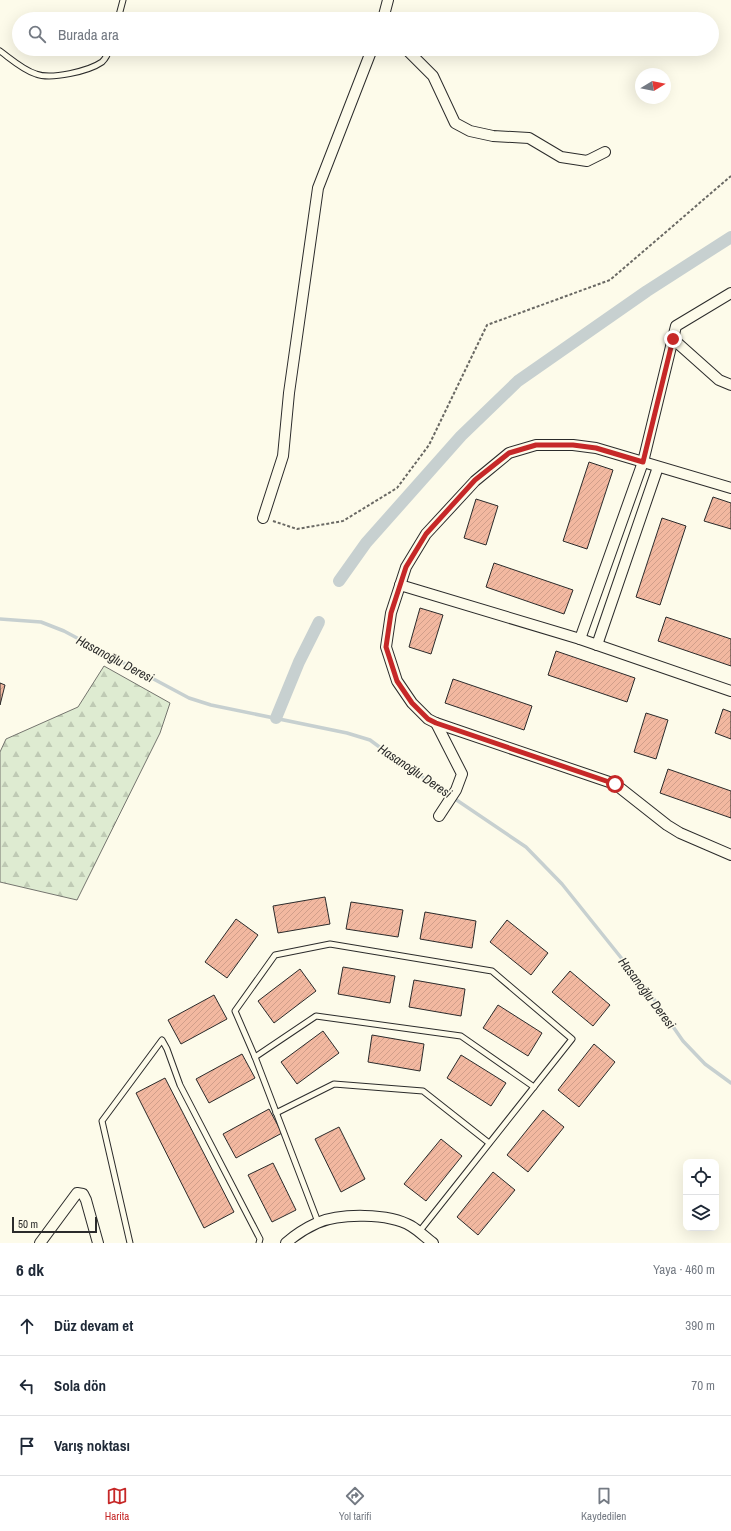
<!DOCTYPE html>
<html lang="tr">
<head>
<meta charset="utf-8">
<style>
  :root { --surface:#fff; --page:#f2f2f3; --text:#1f2937; --muted:#747a83; --line:#e0e1e3; --accent:#c62828 }
  body { margin:0; font-family:"Archivo Narrow",sans-serif; background:var(--page); color:var(--text) }
  .controls { position:absolute; right:12px; bottom:12px; display:grid; overflow:hidden; border-radius:8px; box-shadow:0 4px 16px #0002 }
  .controls button { width:36px; height:36px; display:grid; place-items:center; padding:0; border:0; border-bottom:1px solid var(--line); background:var(--surface); color:var(--text); font:20px sans-serif }
  .compass { position:absolute; left:635px; top:68px; width:36px; height:36px; border-radius:50%; background:var(--surface); box-shadow:0 4px 16px #0002; rotate:80deg }
  .scale { position:absolute; left:12px; bottom:10px; width:85px; box-sizing:border-box; padding-left:4px; border:2px solid #2b2b2b; border-top:0; font-size:11px; line-height:14px; white-space:nowrap; color:#2b2b2b; -webkit-text-stroke:3px #fdfbea; paint-order:stroke }
  .stop { position:absolute; width:12px; height:12px; margin:-9px; border:3px solid #c62828; border-radius:50%; background:#fff }
  .stop.end { background:#c62828; border-color:#fff; box-shadow:0 1px 4px #0008 }
  .list { margin:0; padding:0; list-style:none }
  h2 { display:flex; justify-content:space-between; align-items:center; height:52px; margin:0; padding:0 16px; font-size:17px }
  h2 small { font-size:13px; font-weight:400; color:var(--muted) }
  .list li { display:grid; grid-template-columns:26px 1fr auto; gap:12px; align-items:center; box-sizing:border-box; height:60px; padding:0 16px; border-top:1px solid var(--line) }
  .list b { display:block; font-size:15px; white-space:nowrap }
  .list em { font-size:13px; font-style:normal; color:var(--muted) }
  .icon { flex:none; width:22px; height:22px; fill:none; stroke:currentColor; stroke-width:2; stroke-linecap:round; stroke-linejoin:round }
  .map { position:relative; flex:none; width:731px; height:1243px; overflow:hidden }
  .search { position:absolute; background:var(--surface); box-shadow:0 4px 16px #0002; left:12px; right:12px; top:12px; height:44px; display:flex; align-items:center; gap:10px; box-sizing:border-box; padding:0 14px; border-radius:22px; color:var(--muted); font-size:15px }
  .sheet { height:232px; background:var(--surface) }
  nav { display:flex; justify-content:space-around; align-items:center; box-sizing:border-box; height:56px; border-top:1px solid var(--line); background:var(--surface); font-size:11px; color:var(--muted) }
  nav a { display:grid; justify-items:center; gap:2px }
  nav .on { color:var(--accent) }
  .map>svg:first-child { display:block }
  .forest { fill:url(#forest-firs); stroke:#74746e }
  .lines { fill:none; stroke-linecap:round; stroke-linejoin:round }
  .stream { stroke:#c7d0d0; stroke-width:3.5 }
  .canal { stroke:#c7d0d0; stroke-width:12 }
  .building { fill:url(#building-hatch); stroke:#2b2b2b }
  .service-casing { stroke:#2b2b2b; stroke-width:7 }
  .minor-casing { stroke:#2b2b2b; stroke-width:12 }
  .path { stroke:#6a6964; stroke-width:2; stroke-dasharray:3 2; stroke-linecap:butt }
  .service { stroke:#fdfbea; stroke-width:5 }
  .minor { stroke:#fdfbea; stroke-width:10 }
  .route { stroke:#c62828; stroke-width:5 }
  .labels { text-anchor:middle; dominant-baseline:central; stroke-width:3; stroke-linejoin:round; paint-order:stroke }
  .water-label { font-size:13px; font-style:italic; fill:#2b2b2b; stroke:#fdfbea }
</style>
</head>
<body>
<div class="map">
<svg width="731" height="1243" viewBox="0 0 731 1243">
  <defs>
    <pattern id="forest-firs" width="22" height="20" patternUnits="userSpaceOnUse"><rect width="22" height="20" fill="#deebd1"/><path d="M5 1l3.5 6h-7zM16 11l3.5 6h-7z" fill="#bfcab4"/></pattern>
    <pattern id="building-hatch" width="6" height="6" patternUnits="userSpaceOnUse"><rect width="6" height="6" fill="#f2b8a0"/><path d="M-1 1l2-2M0 6l6-6M5 7l2-2" fill="none" stroke="#d09e8a"/></pattern>
  </defs>
  <rect width="100%" height="100%" fill="#fdfbea"/>
  <path class="forest" d="M104 666 170 703 160 733 77 900 0 882V752L6 739 78 707Z"/>
  <g class="lines">
    <path class="stream" d="M0 619 41 622 64 631 189 698 211 705 347 733 370 740 393 757 526 847 562 884 651 995 683 1041 705 1064 731 1083"/>
    <g class="canal">
      <path d="M339 581 366 543 461 436 518 381 647 291 731 237"/>
      <path d="M276 718 299 662 319 622"/>
    </g>
  </g>
  <g class="building">
    <path d="M589 462 613 470 587 549 563 541Z"/>
    <path d="M713 497 731 503V529L704 521Z"/>
    <path d="M476 499 498 506 486 545 464 538Z"/>
    <path d="M662 518 686 526 660 605 636 597Z"/>
    <path d="M494 563 573 590 564 614 486 587Z"/>
    <path d="M420 608 443 615 431 654 409 647Z"/>
    <path d="M666 617 731 639V666L658 641Z"/>
    <path d="M556 651 635 678 627 702 548 675Z"/>
    <path d="M453 679 532 706 524 730 445 703Z"/>
    <path d="M0 683 5 685 0 705Z"/>
    <path d="M723 709 731 712V739L715 733Z"/>
    <path d="M646 713 668 720 656 759 634 752Z"/>
    <path d="M668 769 731 791V818L660 793Z"/>
    <path d="M325 897 330 924 278 933 273 906Z"/>
    <path d="M351 902 403 910 398 937 346 929Z"/>
    <path d="M425 912 476 921 472 948 420 939Z"/>
    <path d="M236 919 258 935 227 978 205 962Z"/>
    <path d="M507 920 548 953 531 975 490 942Z"/>
    <path d="M343 967 395 976 390 1003 338 994Z"/>
    <path d="M300 969 316 991 274 1023 258 1001Z"/>
    <path d="M570 971 610 1005 593 1026 552 992Z"/>
    <path d="M414 980 465 989 461 1016 409 1007Z"/>
    <path d="M214 995 227 1019 181 1044 168 1020Z"/>
    <path d="M498 1005 542 1033 528 1056 483 1028Z"/>
    <path d="M323 1031 339 1053 297 1084 281 1062Z"/>
    <path d="M372 1035 424 1044 420 1071 368 1062Z"/>
    <path d="M594 1044 615 1062 579 1107 558 1090Z"/>
    <path d="M242 1054 255 1078 209 1103 196 1079Z"/>
    <path d="M461 1055 506 1083 491 1106 447 1078Z"/>
    <path d="M165 1078 234 1212 204 1228 136 1093Z"/>
    <path d="M269 1109 282 1133 236 1158 223 1134Z"/>
    <path d="M543 1110 564 1127 528 1172 507 1155Z"/>
    <path d="M339 1127 365 1179 341 1192 315 1139Z"/>
    <path d="M441 1139 462 1156 426 1201 404 1184Z"/>
    <path d="M273 1163 296 1210 272 1222 248 1175Z"/>
    <path d="M493 1172 515 1190 478 1235 457 1217Z"/>
  </g>
  <g class="lines">
    <g class="service-casing">
      <g id="service">
        <path d="M118 19 123 0"/>
        <path d="M0 51C11 59 23 70 36 74 51 80 89 71 102 62 105 59 108 54 109 49"/>
        <path d="M255 1057 316 1016 461 1036 534 1087"/>
        <path d="M276 1113 334 1084 423 1091 489 1143"/>
        <path d="M318 1222 255 1057 235 1011 275 955 330 944 492 971 572 1039 419 1232"/>
        <path d="M130 1243 102 1121 162 1040 167 1049 180 1085 260 1239 259 1243"/>
      </g>
    </g>
    <g class="minor-casing">
      <g id="minor">
        <path d="M383 19 388 0"/>
        <path d="M406 49 433 76 455 123 470 131 493 136 529 138 561 157 587 161 605 152"/>
        <path d="M673 339 719 380 731 385"/>
        <path d="M731 488 596 448 573 445H536L509 453 475 481 426 534 406 567 391 613 386 647 397 681 412 703 428 719 436 723 615 784 667 825 680 833 731 855"/>
        <path d="M263 518 283 456 289 393 318 188 372 49"/>
        <path d="M400 585 580 639 731 691"/>
        <path d="M580 639 643 462 676 326 731 293"/>
        <path d="M597 645 658 467"/>
        <path d="M436 723 462 774 456 790 439 816"/>
        <path d="M40 1243 77 1193 83 1194 86 1200 98 1243"/>
        <path d="M286 1243C295 1235 306 1228 317 1223 340 1213 389 1213 411 1226 418 1230 426 1238 433 1243"/>
      </g>
    </g>
    <path class="path" d="M273 521 297 529 343 521 397 488 429 445 487 325 610 280 731 176"/>
    <use href="#service" class="service"/>
    <use href="#minor" class="minor"/>
  </g>
  <g class="lines">
    <path class="route" d="M615 784 436 723 428 719 412 703 397 681 386 647 391 613 406 567 426 534 475 480 509 453 536 445H573L596 448 643 462 673 339"/>
  </g>
  <g class="labels">
    <g class="water-label">
      <text transform="translate(115 659) rotate(28)">Hasanoğlu Deresi</text>
      <text transform="translate(415 771) rotate(34)">Hasanoğlu Deresi</text>
      <text transform="translate(647 993) rotate(53)">Hasanoğlu Deresi</text>
    </g>
  </g>
</svg>
<div class="controls">
<button><svg class="icon" aria-label="locate" viewBox="0 0 24 24"><circle cx="12" cy="12" r="6"/><path d="M12 2v4M12 18v4M2 12h4M18 12h4"/></svg></button>
<button><svg class="icon" aria-label="layers" viewBox="0 0 24 24"><path d="M12 4l9 5-9 5-9-5zM3 14l9 5 9-5"/></svg></button>
</div>
<svg class="compass" viewBox="-18 -18 36 36"><path d="M0-13l5 13h-10z" fill="#e53935"/><path d="M0 13l5-13h-10z" fill="#747a83"/></svg>
<div class="scale">50 m</div>
<div class="stop" style="left:615px;top:784px"></div>
<div class="stop end" style="left:673px;top:339px"></div>
<div class="search"><svg class="icon" aria-label="search" viewBox="0 0 24 24"><circle cx="10" cy="10" r="6"/><path d="M15 15l6 6"/></svg>Burada ara</div>
</div>
<section class="sheet">
<h2>6 dk<small>Yaya · 460 m</small></h2>
<ul class="list">
<li><svg class="icon" aria-label="ahead" viewBox="0 0 24 24"><path d="M12 20V5M6 11l6-6 6 6"/></svg><div><b>Düz devam et</b></div><em>390 m</em></li>
<li><svg class="icon" aria-label="left" viewBox="0 0 24 24"><path d="M17 20v-9H6M10 6l-5 5 5 5"/></svg><div><b>Sola dön</b></div><em>70 m</em></li>
<li><svg class="icon" aria-label="arrive" viewBox="0 0 24 24"><path d="M6 21V4h12l-3 4 3 4H6"/></svg><div><b>Varış noktası</b></div></li>
</ul>
</section>
<nav>
<a class="on"><svg class="icon" aria-label="map" viewBox="0 0 24 24"><path d="M3 6l6-2 6 2 6-2v14l-6 2-6-2-6 2zM9 4v14M15 6v14"/></svg>Harita</a>
<a><svg class="icon" aria-label="directions" viewBox="0 0 24 24"><path d="M12 3l9 9-9 9-9-9zM9 14v-3h6M13 9l2 2-2 2"/></svg>Yol tarifi</a>
<a><svg class="icon" aria-label="saved" viewBox="0 0 24 24"><path d="M7 4h10v16l-5-4-5 4z"/></svg>Kaydedilen</a>
</nav>
</body>
</html>
